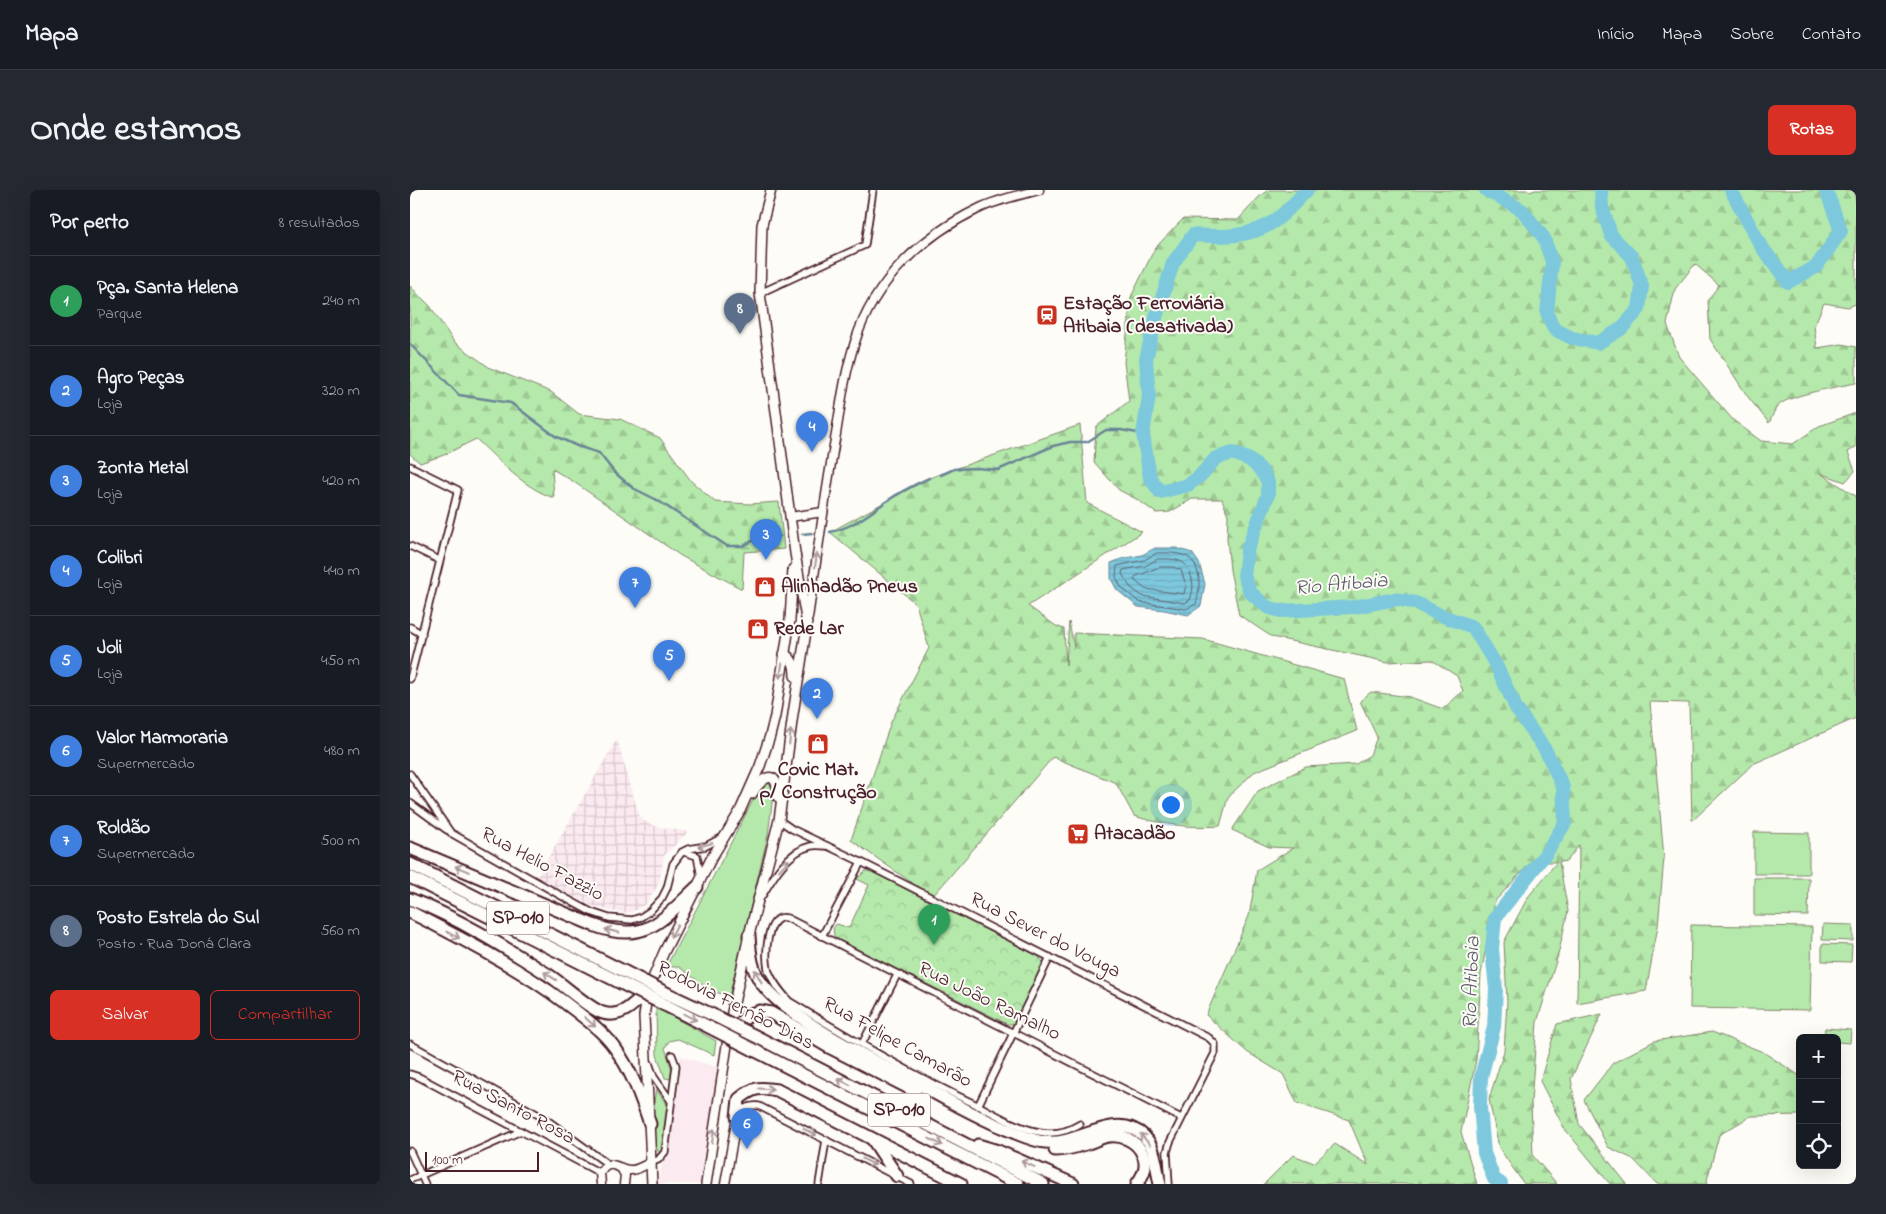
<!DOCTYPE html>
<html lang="pt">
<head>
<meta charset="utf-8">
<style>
  :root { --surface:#171b24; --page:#242831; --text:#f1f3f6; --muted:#9ea1a6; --line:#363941; --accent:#d93025 }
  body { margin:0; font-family:"Indie Flower",sans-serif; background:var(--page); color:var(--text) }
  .controls { position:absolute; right:15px; bottom:15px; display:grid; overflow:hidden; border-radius:8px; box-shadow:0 5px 20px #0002 }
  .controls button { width:45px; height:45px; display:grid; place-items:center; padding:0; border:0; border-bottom:1px solid var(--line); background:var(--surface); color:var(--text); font:25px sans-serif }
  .scale { position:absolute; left:15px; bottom:12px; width:114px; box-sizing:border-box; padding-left:5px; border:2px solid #4a1f2b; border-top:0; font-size:14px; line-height:18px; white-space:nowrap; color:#4a1f2b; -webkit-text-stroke:4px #fdfcf7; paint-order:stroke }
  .you { position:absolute; left:760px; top:614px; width:18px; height:18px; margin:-12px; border:4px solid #fff; border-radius:50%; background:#1a73e8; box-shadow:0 0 0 8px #1a73e833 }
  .badge { display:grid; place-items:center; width:32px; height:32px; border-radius:50%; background:var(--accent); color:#fff; font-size:16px; font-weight:700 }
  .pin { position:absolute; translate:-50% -41px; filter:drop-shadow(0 1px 2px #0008) }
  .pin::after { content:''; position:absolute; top:26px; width:18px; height:15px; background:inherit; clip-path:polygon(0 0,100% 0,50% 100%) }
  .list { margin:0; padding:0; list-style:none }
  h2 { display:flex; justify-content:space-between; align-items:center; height:65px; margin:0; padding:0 20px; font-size:21px }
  h2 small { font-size:16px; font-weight:400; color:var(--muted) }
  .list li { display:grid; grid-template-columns:32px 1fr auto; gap:15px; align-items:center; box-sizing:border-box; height:90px; padding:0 20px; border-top:1px solid var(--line) }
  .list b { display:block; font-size:19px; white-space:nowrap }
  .list p { margin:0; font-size:16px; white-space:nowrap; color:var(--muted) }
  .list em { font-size:16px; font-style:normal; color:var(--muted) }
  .actions { display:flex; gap:10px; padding:15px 20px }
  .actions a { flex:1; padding:11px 0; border:1px solid var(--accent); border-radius:8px; text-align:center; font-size:18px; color:var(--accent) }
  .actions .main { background:var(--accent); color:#fff }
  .icon { flex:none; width:28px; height:28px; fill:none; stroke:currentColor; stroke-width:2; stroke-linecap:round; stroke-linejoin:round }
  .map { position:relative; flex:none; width:1446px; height:994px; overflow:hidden; border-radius:8px }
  header { display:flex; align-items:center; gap:30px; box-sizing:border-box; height:70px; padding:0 25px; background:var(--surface); border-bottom:1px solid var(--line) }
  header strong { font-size:24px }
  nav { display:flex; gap:28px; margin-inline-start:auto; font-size:18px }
  .intro { display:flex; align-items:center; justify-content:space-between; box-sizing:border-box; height:120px; padding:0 30px }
  h1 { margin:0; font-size:35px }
  .button { padding:12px 22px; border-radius:8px; background:var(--accent); color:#fff; font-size:18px; font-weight:700 }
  main { display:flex; gap:30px; padding:0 30px }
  aside { flex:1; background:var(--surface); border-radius:8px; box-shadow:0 5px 20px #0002 }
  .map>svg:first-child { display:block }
  .built { fill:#fbebf1 }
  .industrial { fill:url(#industrial-grid) }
  .green { fill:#b5e9ab; stroke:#80846b }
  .forest { fill:url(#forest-firs); stroke:#80846b }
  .park { fill:url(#park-crowns); stroke:#80846b }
  .water { fill:url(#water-rules); stroke:#698496 }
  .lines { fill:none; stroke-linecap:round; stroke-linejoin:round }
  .shore { stroke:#5e6372; stroke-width:1 }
  .stream { stroke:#698496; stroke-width:2.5 }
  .river { stroke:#7dc8dd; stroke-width:14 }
  .minor-casing { stroke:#4a1f2b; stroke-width:9 }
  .tertiary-casing { stroke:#4a1f2b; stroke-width:11 }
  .secondary-casing { stroke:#4a1f2b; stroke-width:12 }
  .motorway-casing { stroke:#4a1f2b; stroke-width:15 }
  .minor { stroke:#fdfcf7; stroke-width:5.5 }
  .tertiary { stroke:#fdfcf7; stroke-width:8 }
  .secondary { stroke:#fdfcf7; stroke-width:9 }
  .motorway { stroke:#fdfcf7; stroke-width:11 }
  .motorway-bridge-casing { stroke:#4a1f2b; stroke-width:15; stroke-linecap:butt }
  .motorway-bridge { stroke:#fdfcf7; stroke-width:11 }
  .oneway { stroke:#ac999b }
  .labels { text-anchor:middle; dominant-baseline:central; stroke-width:4; stroke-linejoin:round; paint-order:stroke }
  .shield { fill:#fdfcf7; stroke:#806168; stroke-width:1 }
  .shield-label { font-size:19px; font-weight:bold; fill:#4a1f2b }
  .poi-label { font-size:20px; font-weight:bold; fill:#4a1f2b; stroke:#fdfcf7; text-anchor:start }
  .street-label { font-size:20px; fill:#4a1f2b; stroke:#fdfcf7 }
  .water-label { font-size:21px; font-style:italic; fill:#5c5a69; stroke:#fdfcf7 }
</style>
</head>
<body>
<header>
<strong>Mapa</strong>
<nav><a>Início</a><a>Mapa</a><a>Sobre</a><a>Contato</a></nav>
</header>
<div class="intro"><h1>Onde estamos</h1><a class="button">Rotas</a></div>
<main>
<aside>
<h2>Por perto<small>8 resultados</small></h2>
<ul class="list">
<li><span class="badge" style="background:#2e9e5b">1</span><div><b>Pça. Santa Helena</b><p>Parque</p></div><em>240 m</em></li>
<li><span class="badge" style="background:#3f7fe0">2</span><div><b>Agro Peças</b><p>Loja</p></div><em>320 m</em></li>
<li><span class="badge" style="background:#3f7fe0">3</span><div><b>Zonta Metal</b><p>Loja</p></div><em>420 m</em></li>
<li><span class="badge" style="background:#3f7fe0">4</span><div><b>Colibri</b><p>Loja</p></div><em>440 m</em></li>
<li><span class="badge" style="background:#3f7fe0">5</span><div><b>Joli</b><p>Loja</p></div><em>450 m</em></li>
<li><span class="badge" style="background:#3f7fe0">6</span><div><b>Valor Marmoraria</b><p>Supermercado</p></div><em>480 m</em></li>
<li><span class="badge" style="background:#3f7fe0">7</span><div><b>Roldão</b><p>Supermercado</p></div><em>500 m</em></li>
<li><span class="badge" style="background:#5c6f8a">8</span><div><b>Posto Estrela do Sul</b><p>Posto · Rua Doná Clara</p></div><em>560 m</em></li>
</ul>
<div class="actions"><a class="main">Salvar</a><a>Compartilhar</a></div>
</aside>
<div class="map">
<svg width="1446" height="994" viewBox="0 0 1446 994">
  <defs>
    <pattern id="industrial-grid" width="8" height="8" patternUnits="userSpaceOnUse" patternTransform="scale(1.25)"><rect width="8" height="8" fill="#fbebf1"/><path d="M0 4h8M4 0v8" fill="none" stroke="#d9c9cf"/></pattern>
    <pattern id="forest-firs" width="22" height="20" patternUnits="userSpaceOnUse" patternTransform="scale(1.25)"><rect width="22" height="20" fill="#b5e9ab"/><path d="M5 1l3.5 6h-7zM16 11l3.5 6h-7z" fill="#9dc793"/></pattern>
    <pattern id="park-crowns" width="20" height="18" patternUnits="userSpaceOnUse" patternTransform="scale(1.25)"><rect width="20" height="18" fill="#b5e9ab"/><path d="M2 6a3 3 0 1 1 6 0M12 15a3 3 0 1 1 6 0" fill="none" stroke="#9dc793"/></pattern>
    <pattern id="water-rules" width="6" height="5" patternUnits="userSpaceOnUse" patternTransform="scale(1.25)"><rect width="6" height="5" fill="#7dc8dd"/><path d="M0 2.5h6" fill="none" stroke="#6eabbe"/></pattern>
  </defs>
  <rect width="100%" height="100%" fill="#fdfcf7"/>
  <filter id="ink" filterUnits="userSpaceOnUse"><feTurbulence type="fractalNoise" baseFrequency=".02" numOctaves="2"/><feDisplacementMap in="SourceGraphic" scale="10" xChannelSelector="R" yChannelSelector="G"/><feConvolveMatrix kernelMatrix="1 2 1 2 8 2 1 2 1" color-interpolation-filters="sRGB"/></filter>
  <g filter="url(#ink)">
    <path class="built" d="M270 866 310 878 292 994H248L253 970 257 963Z"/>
    <path class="industrial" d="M207 549 229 625 234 631 245 636 278 642 254 666 249 694 236 714 222 722 214 723 200 721 180 715 127 687Z"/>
    <g class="green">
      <path d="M356 592 364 598 358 645 317 815 315 805 302 801 269 777H256L351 595Z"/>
      <path d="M1344 642 1399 643V684H1344Z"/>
      <path d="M1344 688H1399L1398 726 1344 725Z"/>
      <path d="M1413 734 1443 735V751L1412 750Z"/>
      <path d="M1281 735 1402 737 1400 820 1280 818Z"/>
      <path d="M1412 754 1442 755 1441 772 1412 771Z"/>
      <path d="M246 817 306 851 304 865 268 849 259 851 255 858 263 883 261 889 255 888 247 865Z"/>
      <path d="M1415 838 1441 840 1440 853 1427 852V848H1414Z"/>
      <path d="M246 899 258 916 253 959 250 964C239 950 243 916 246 899Z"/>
    </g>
    <g class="forest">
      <path d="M858 0H1119L1120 2 1125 0H1443L1446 12V114L1438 117 1414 113 1404 136 1407 158 1432 154 1446 157V193C1430 196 1380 205 1369 215 1364 219 1362 228 1359 233L1338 207 1300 149 1298 110 1309 95 1285 74 1265 99 1257 134 1269 167 1323 230 1351 251 1383 254 1409 236 1446 223V257L1438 262 1445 281 1435 292 1410 283 1446 306V528L1343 574 1282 631 1279 513 1240 512 1254 668 1248 736 1236 801 1167 813 1169 655 1157 671 1149 672 1158 721 1148 765 1127 832 1121 912 1123 966 1147 994H1114L1089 958 1079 909 1094 861 1097 812 1094 752 1118 707 1147 672H1121L1085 711 1071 784 1066 870 1051 942 1067 994H854L883 965 904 973 925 954 958 975 939 930 887 913 873 884 837 862 796 825 839 726 847 680 883 658 859 657 822 640 848 601 896 577 946 574 960 565 967 547 950 511 961 502 1000 507 1033 519 1053 501 1047 486 1022 470 978 472 862 447 829 425 820 380 817 348 818 325 812 309H782L760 322 746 323 728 310 709 300 684 272 686 237 719 211 714 172 721 107 745 58 773 29 828 30 850 6Z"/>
      <path d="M0 96 20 116 44 152 80 178 141 202 169 224 210 229 250 248 281 291 305 312 340 314 369 312 374 359 334 362 332 399 271 366 161 290 142 279 144 308C112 297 90 271 66 249L34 265 10 273 0 264Z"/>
      <path d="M670 235 677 313 732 342 618 416 646 436 654 439 656 475 659 432 664 457V443L793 449 934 489 947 541 844 582 818 607 810 636C780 638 753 635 724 626L706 593 643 567 522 707 441 650 481 532 519 458 506 414 420 342 519 288Z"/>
      <path d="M1192 824 1161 889 1169 934 1217 994H1200L1154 938 1130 891 1147 834Z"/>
      <path d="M1302 842 1353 862 1390 886V925L1341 926 1309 945 1297 990 1298 994H1247L1223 969 1198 957 1174 910 1203 873 1244 851Z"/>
    </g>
    <path class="park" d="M455 681H461L628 766 633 772V778L603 834H597L425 748C423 743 422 736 427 734L439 738 459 695 447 689Z"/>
    <path class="water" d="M745 358H766L782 363 789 373 795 394 791 416 778 425 754 420 728 417 707 400 701 389V373L711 369 732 365Z"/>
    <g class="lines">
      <g class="shore">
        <path d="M747 363C757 363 771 362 779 368 792 377 790 401 786 414L776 419 729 412 711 397 706 387 707 376 734 370Z"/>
        <path d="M748 369C765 369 776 368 781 386 784 394 783 401 780 410L775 413 732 406 720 397 712 384 713 380 735 376Z"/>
        <path d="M750 377H763L771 380 776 395 774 404 735 399 724 390 725 387Z"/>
      </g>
      <g class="stream">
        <path d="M0 154 49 205 101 213 145 246 167 256 189 263 204 282 223 298 247 310 317 356H332L345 350 370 346"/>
        <path d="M531 285 544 279 567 278 588 280 643 256 660 252H677L696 240H711L733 244"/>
        <path d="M420 342C444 337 457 325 477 311 490 302 504 295 519 288"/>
        <path d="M392 344 402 343"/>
      </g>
      <g class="river">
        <path d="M897 0C887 10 877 22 866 30 842 48 811 47 783 45L763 73 747 124 736 169 739 206 733 244 740 288 750 302 778 295 790 286 806 268 823 263 840 270 851 280 858 292V305L837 360 834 386 840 402 857 417 871 421 944 417 986 409 1006 413 1030 425 1063 437 1086 475 1106 518 1136 561 1153 597 1155 633 1137 662 1085 728 1082 759 1086 799 1084 837 1071 887 1070 916 1074 963 1084 989 1091 994"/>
        <path d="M1076 0 1112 20 1134 48 1142 72 1137 123 1144 139 1162 148 1188 153 1211 139 1229 119 1232 96 1222 67 1201 45 1192 17 1191 0"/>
        <path d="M1321 0 1351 56 1378 92 1406 77 1431 41 1416 0"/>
      </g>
      <g class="minor-casing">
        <g id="minor">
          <path d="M350 103 455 55 463 0"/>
          <path d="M0 276 48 300 0 489"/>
          <path d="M0 356 29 370"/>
          <path d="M0 437 12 444"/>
          <path d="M0 584 41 643 148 704 181 722 199 728 222 730 231 727 240 721 252 708 257 698 263 674 272 662 278 659 296 656 313 647"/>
          <path d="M0 613 37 640"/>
          <path d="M369 630 382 639 451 672 799 848 805 854V863L760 952 757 962 759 994"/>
          <path d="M274 662 287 666 291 687"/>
          <path d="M352 706C363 687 378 661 401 656 406 655 412 656 417 656"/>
          <path d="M412 746 451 672"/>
          <path d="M0 854 134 928 199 975"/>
          <path d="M452 854 487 785"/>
          <path d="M239 873 244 887 261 911"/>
          <path d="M0 884 9 887 190 983"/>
          <path d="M568 916 640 767"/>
          <path d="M328 925C334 917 340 915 349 916L501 994"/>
          <path d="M670 934C657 942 645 945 630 942 607 938 587 925 567 915 502 885 440 848 379 811 371 802 364 794 359 782 354 769 356 722 377 728L771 928"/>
          <path d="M0 961 15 994"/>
          <path d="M242 972 248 970 255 962 266 876 262 865"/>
          <path d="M0 990 111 941"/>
          <path d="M409 994 416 950"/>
        </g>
      </g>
      <g class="tertiary-casing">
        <g id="tertiary">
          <path d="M380 327 413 322"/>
          <path d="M398 428C407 367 415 305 426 244 431 213 435 182 445 152 464 91 512 46 568 19 586 10 609 5 629 0"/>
          <path d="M211 978 215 985 214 994"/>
          <path d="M191 994 190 983C200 967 207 979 219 980 227 981 234 975 242 972"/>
          <path d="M315 994 327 927"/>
        </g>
      </g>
      <g class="secondary-casing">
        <g id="secondary">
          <path d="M374 464C383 468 385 476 385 486"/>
          <path d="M342 604C354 584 368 579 368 607"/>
          <path d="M242 994 234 826 238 800 254 762 301 669 330 621 350 576 360 546 365 526 380 430 383 379"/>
          <path d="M296 994 322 822 339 745 369 630 383 524 397 435 385 363 350 103 352 35 361 0"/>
        </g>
      </g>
      <g class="motorway-casing">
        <g id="motorway">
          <path d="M0 658 183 735C235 755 251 731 287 697"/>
          <path d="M0 674 215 782"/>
          <path d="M0 687 209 792"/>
          <path d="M0 709C48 728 93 756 137 784 152 793 179 819 193 823 212 829 226 812 238 800"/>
          <path d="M0 722C54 750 106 776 154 812 172 826 192 840 205 858 222 882 231 907 240 934"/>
          <path d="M339 745C340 763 341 780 353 795 365 811 383 822 399 833 435 857 474 876 512 896 542 913 571 929 603 942 613 946 624 951 635 952 666 955 696 928 723 939 747 949 745 974 750 994"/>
          <path d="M258 804 307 827"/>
          <path d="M255 815 305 840"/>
          <path d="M319 842 340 824 350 821 361 823 417 856 505 901"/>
          <path d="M345 846 633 994"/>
          <path d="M342 859 608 994"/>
          <path d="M327 927 329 909C344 897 349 897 367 900L551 994"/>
          <path d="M463 950 487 986"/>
          <path d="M568 955 588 961 663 994"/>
          <path d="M645 960C655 960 663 958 672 955 680 953 687 949 694 947 710 943 727 950 733 965 738 975 733 986 727 994"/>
        </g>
      </g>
      <use href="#minor" class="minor"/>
      <use href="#tertiary" class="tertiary"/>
      <use href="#secondary" class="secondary"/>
      <use href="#motorway" class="motorway"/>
      <g class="motorway-bridge-casing">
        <g id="motorway-bridge">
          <path d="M215 782 258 804"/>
          <path d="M209 792 255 815"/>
          <path d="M307 827 345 846"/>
          <path d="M305 840 342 859"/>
        </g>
      </g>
      <use href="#motorway-bridge" class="motorway-bridge"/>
    </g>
    <defs><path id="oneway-shaft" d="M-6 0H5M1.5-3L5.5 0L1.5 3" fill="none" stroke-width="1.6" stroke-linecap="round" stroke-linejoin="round" transform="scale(1.25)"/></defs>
    <g class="oneway">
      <use href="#oneway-shaft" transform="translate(406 370) rotate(-82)"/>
      <use href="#oneway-shaft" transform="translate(371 481) rotate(99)"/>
      <use href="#oneway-shaft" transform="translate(380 547) rotate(-84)"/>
      <use href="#oneway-shaft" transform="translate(295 655) rotate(165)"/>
      <use href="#oneway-shaft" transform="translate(374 675) rotate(-48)"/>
      <use href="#oneway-shaft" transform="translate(52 679) rotate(-158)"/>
      <use href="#oneway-shaft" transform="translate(202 741) rotate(-167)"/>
      <use href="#oneway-shaft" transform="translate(264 741) rotate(117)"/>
      <use href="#oneway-shaft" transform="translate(43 745) rotate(27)"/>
      <use href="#oneway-shaft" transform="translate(140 786) rotate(-146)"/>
      <use href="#oneway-shaft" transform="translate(348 786) rotate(-119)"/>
      <use href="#oneway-shaft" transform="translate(280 827) rotate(27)"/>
      <use href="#oneway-shaft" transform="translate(180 832) rotate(41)"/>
      <use href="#oneway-shaft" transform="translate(434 892) rotate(-153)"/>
      <use href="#oneway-shaft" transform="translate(356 899) rotate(3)"/>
      <use href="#oneway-shaft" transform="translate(400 942) rotate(27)"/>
      <use href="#oneway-shaft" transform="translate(303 946) rotate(-82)"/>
      <use href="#oneway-shaft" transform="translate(735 949) rotate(-131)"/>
      <use href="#oneway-shaft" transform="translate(526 952) rotate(27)"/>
      <use href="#oneway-shaft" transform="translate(459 972) rotate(27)"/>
      <use href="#oneway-shaft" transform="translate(618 974) rotate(-156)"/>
    </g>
  </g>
  <defs>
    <g id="station-square" transform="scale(1.125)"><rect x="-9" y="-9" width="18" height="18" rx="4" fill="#c8321e" stroke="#fdfcf7"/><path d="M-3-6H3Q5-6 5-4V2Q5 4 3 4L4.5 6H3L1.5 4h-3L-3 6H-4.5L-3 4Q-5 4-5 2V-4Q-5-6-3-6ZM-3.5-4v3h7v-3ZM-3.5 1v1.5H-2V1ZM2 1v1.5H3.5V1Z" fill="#fff"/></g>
    <g id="shop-square" transform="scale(1.125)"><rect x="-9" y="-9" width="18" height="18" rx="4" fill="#c8321e" stroke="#fdfcf7"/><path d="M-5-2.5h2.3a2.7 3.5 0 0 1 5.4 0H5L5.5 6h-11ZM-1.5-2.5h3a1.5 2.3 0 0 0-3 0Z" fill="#fff"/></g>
    <g id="supermarket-square" transform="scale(1.125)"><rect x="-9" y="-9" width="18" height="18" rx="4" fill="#c8321e" stroke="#fdfcf7"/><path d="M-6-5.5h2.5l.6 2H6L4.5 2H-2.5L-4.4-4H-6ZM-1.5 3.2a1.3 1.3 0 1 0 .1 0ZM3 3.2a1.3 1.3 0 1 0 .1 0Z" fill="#fff"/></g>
  </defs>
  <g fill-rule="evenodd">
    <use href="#station-square" x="637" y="125"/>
    <use href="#shop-square" x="355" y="397"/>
    <use href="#shop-square" x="348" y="439"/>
    <use href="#shop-square" x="408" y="554"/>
    <use href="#supermarket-square" x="668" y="644"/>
  </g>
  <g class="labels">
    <g class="shield">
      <rect x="77" y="711.5" width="62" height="33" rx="4"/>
      <rect x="458" y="903.5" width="62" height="33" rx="4"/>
    </g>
    <g class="shield-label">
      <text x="108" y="728">SP-010</text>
      <text x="489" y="920">SP-010</text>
    </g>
    <g class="poi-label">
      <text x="653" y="114">Estação Ferroviária<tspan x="653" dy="23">Atibaia (desativada)</tspan></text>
      <text x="371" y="397">Alinhadão Pneus</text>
      <text x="364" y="439">Rede Lar</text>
      <text x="408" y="580" text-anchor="middle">Covic Mat.<tspan x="408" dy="23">p/ Construção</tspan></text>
      <text x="684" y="644">Atacadão</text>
    </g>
    <g class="street-label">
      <text transform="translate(132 675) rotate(28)">Rua Helio Fazzio</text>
      <text transform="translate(635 746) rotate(27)">Rua Sever do Vouga</text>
      <text transform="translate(579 812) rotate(26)">Rua João Ramalho</text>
      <text transform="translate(325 816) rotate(27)">Rodovia Fernão Dias</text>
      <text transform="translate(487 853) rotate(29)">Rua Felipe Camarão</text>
      <text transform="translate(103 918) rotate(28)">Rua Santo Rosa</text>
    </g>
    <g class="water-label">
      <text transform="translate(931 395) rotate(-5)">Rio Atibaia</text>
      <text transform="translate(1062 793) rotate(-88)">Rio Atibaia</text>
    </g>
  </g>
</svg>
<div class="controls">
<button>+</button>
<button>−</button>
<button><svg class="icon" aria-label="locate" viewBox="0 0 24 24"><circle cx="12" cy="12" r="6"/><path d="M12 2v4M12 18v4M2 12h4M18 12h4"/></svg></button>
</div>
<div class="scale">100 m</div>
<div class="you"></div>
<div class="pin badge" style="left:524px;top:755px;background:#2e9e5b">1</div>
<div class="pin badge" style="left:407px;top:529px;background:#3f7fe0">2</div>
<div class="pin badge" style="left:356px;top:370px;background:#3f7fe0">3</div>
<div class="pin badge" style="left:402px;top:262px;background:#3f7fe0">4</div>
<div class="pin badge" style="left:259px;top:491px;background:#3f7fe0">5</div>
<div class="pin badge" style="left:337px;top:959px;background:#3f7fe0">6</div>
<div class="pin badge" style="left:225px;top:418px;background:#3f7fe0">7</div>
<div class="pin badge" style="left:330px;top:144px;background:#5c6f8a">8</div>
</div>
</main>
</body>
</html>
